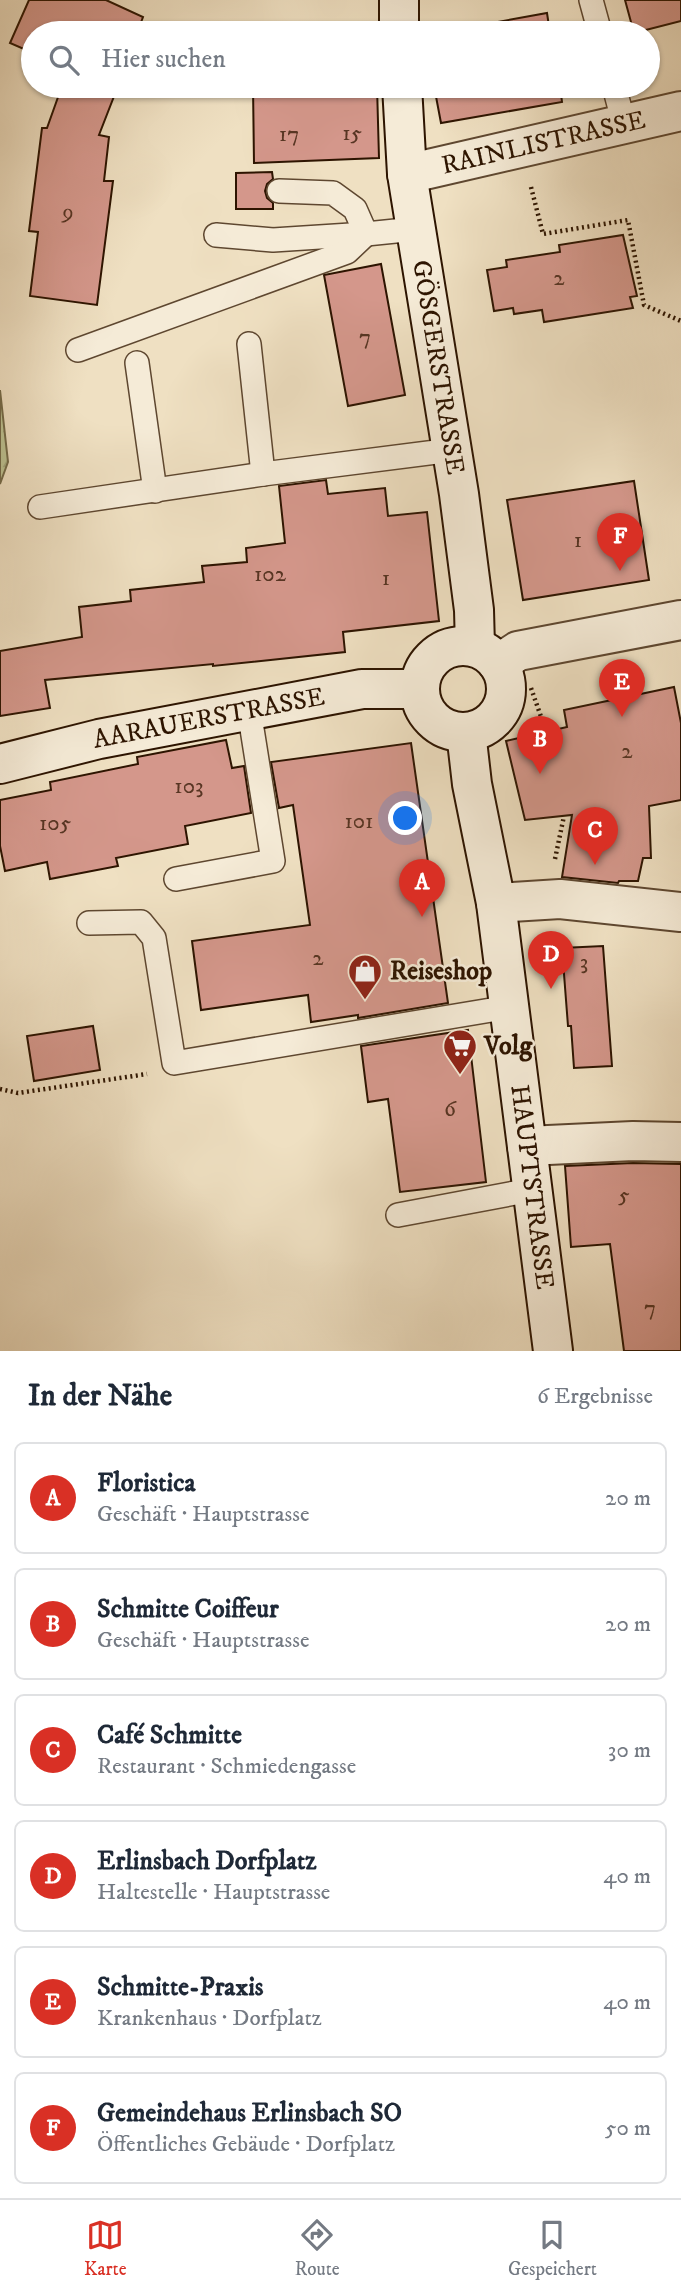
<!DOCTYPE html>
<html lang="de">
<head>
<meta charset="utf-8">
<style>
  :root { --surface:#fff; --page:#f2f2f3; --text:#1f2937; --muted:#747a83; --line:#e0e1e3; --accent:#d93025 }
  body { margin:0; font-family:"IM FELL DW Pica",serif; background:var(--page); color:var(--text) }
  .you { position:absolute; left:406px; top:819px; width:24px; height:24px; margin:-18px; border:5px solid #fff; border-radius:50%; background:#1a73e8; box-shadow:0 0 0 10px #1a73e833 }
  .badge { display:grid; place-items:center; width:46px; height:46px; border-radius:50%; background:var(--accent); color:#fff; font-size:23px; font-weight:700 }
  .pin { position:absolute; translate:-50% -58px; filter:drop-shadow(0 2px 4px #0008) }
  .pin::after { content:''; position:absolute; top:37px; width:24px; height:21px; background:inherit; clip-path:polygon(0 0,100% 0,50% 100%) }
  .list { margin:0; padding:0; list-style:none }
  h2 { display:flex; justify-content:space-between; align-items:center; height:91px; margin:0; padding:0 28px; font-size:30px }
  h2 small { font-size:23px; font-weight:400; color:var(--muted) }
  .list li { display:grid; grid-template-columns:46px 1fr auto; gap:21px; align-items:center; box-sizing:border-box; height:112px; margin:0 14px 14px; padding:0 14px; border:2px solid var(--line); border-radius:10px }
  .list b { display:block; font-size:26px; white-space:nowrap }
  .list p { margin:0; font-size:23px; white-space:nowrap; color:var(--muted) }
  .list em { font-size:23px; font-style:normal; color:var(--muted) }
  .icon { flex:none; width:38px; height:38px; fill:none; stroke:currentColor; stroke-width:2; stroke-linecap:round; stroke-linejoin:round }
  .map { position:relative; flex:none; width:681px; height:1351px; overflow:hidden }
  .search { position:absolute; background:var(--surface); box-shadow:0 2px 5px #0004; left:21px; right:21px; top:21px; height:77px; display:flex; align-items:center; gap:18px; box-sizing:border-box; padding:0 24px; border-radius:38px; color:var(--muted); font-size:26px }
  .sheet { height:847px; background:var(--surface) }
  nav { display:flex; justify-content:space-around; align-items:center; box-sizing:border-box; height:98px; border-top:2px solid var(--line); background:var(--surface); font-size:19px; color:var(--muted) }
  nav a { display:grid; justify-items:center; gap:4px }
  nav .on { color:var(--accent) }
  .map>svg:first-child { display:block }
  .forest { fill:url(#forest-firs); stroke:#746a48; stroke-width:2 }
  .building { fill:#d4978b; stroke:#2d1400; stroke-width:2 }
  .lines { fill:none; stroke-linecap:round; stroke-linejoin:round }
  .lane-casing { stroke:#5e4730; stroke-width:26 }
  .street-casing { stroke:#5e4730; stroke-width:42 }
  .secondary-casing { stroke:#2d1400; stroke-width:42 }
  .path { stroke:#2d1400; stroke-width:4.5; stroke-dasharray:2 3.5; stroke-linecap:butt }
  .lane { stroke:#f5ebd7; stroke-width:23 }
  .street { stroke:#f5ebd7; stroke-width:38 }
  .secondary { stroke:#f5ebd7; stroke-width:38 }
  .labels { text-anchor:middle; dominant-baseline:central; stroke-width:5; stroke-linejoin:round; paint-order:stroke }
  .number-label { font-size:23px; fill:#573523 }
  .street-label { font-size:26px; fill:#2d1400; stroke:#f5ebd7 }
  .poi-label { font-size:26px; font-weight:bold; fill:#2d1400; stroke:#f5ebd7; text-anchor:start }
</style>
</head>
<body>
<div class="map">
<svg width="681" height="1351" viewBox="0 0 681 1351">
  <defs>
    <pattern id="forest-firs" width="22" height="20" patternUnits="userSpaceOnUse" patternTransform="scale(1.75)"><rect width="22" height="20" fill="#bcc191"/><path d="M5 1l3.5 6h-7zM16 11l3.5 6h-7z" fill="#a2a57b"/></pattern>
  </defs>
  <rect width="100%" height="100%" fill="#efe0c2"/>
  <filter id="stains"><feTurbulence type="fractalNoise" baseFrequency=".00286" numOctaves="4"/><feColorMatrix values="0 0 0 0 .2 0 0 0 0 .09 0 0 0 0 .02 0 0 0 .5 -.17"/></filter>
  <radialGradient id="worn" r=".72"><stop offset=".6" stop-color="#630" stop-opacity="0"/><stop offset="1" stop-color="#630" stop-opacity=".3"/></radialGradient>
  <path class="forest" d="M0 390 8 462 0 484Z"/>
  <g class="building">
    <path d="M29 0H106L143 17 137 33H33V53L10 43Z"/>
    <path d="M625 0H681V21L634 33Z"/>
    <path d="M547 13 550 33H472L493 30 492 23Z"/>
    <path d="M62 86H118L99 135 109 137 104 181H113L97 305 30 296 38 232 29 231 42 128H47Z"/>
    <path d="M253 86H377L379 158 254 163Z"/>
    <path d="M434 86H560L562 102 441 123Z"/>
    <path d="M272 172 273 179 267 184 265 191 267 198 273 203V209H236V173Z"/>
    <path d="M623 235 637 296 630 297 633 308 544 322 542 310 514 314 513 308 494 311 487 270 507 267 506 260 560 252 559 245Z"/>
    <path d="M381 264 405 395 348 406 324 275Z"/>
    <path d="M326 480 328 494 385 488 388 516 427 512 439 621 343 632 345 652 213 666V664L45 680 50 708 0 716V651L82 637 79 607 131 601 130 590 204 582 202 566 247 562 246 548 285 543 279 486Z"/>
    <path d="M634 481 649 580 523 600 507 500Z"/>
    <path d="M674 687 681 723V800L649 806 651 858H643L638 881H619L618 883 562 877 572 815 525 820 506 741 567 727 564 710Z"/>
    <path d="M226 740 232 768 244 766 251 813 185 826 188 844 116 858 118 866 50 879 47 862 5 871 0 846V800L51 790 50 782 138 764 137 757Z"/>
    <path d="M411 743 448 1003 358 1018V1015L311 1022 308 995 201 1010 192 941 310 925 293 805 279 808 271 762Z"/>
    <path d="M603 946 612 1066 574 1068 571 1026H568L562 948Z"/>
    <path d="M93 1026 100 1070 34 1081 27 1036Z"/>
    <path d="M468 1030 486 1182 400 1192 388 1099 368 1102 361 1046Z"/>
    <path d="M633 1163 681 1164V1351H624L610 1244 571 1247 565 1166Z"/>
  </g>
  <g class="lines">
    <g class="lane-casing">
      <g id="lane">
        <path d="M591 0 600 33"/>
        <path d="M614 86 624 124"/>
        <path d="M216 235 273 240 366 234 415 229"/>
        <path d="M249 344 263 474"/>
        <path d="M78 350 347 252 366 234 355 209 333 193 279 191"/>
        <path d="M137 363 155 491"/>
        <path d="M40 507 263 474 452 450"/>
        <path d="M176 879 273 861 249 710"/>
        <path d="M89 923 141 922 154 938 174 1063 509 1007"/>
        <path d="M398 1215 531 1190"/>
      </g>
    </g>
    <g class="street-casing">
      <g id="street">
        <path id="s1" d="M407 174 681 111"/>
        <path d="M498 664 518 651 681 620"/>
        <path d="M496 903 560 899 681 912"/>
        <path d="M527 1146 633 1141 681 1142"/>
      </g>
    </g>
    <g class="secondary-casing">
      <g id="secondary">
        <path d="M399 0V33"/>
        <path id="s2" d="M402 86 407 174 459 494 474 610 475 647"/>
        <circle cx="463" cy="689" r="43"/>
        <path id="s3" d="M466 732 472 784 496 903 553 1351"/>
        <path id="s4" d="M0 764 99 739 362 689H419"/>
      </g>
    </g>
    <g class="path">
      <path d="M531 187 543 234 628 220 644 305 681 321"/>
      <path d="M531 688 547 734"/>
      <path d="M555 859 564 816"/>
      <path d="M0 1089 18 1093 147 1074"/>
    </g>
    <use href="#lane" class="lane"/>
    <use href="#street" class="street"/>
    <use href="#secondary" class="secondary"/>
  </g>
  <defs>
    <g id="shop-pin" transform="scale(1.75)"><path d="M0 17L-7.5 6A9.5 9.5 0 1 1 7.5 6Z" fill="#8f2418" stroke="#f5ebd7"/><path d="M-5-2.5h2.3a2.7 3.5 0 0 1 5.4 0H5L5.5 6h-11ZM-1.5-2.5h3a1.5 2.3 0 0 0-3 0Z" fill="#fff"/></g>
    <g id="supermarket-pin" transform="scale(1.75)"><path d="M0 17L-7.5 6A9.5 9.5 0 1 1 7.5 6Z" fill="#8f2418" stroke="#f5ebd7"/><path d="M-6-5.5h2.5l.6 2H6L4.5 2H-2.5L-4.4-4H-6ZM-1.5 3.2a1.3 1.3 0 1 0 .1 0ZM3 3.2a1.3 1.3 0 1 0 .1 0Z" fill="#fff"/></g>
  </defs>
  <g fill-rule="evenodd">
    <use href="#shop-pin" x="365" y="971"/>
    <use href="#supermarket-pin" x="460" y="1046"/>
  </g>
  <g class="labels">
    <g class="number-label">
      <text x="352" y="133">15</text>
      <text x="289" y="134">17</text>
      <text x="68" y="212">9</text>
      <text x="559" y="278">2</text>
      <text x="365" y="337">7</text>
      <text x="578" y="540">1</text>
      <text x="270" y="574">102</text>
      <text x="386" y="578">1</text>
      <text x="627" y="751">2</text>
      <text x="189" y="786">103</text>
      <text x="359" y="821">101</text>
      <text x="55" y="823">105</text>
      <text x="318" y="958">2</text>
      <text x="584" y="962">3</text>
      <text x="450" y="1109">6</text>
      <text x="624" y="1195">5</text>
      <text x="650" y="1308">7</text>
    </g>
    <g class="street-label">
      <text stroke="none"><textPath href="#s1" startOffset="140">RAINLISTRASSE</textPath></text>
      <text stroke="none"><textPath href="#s2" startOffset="284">GÖSGERSTRASSE</textPath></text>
      <text stroke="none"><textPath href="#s4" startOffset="214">AARAUERSTRASSE</textPath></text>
      <text stroke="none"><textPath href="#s3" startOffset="460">HAUPTSTRASSE</textPath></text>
    </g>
    <g class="poi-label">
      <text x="390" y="971">Reiseshop</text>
      <text x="484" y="1046">Volg</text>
    </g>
  </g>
  <rect width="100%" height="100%" filter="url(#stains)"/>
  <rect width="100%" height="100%" fill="url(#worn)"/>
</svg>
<div class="you"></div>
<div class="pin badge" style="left:422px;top:917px">A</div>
<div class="pin badge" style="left:540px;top:774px">B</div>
<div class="pin badge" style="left:595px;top:865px">C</div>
<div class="pin badge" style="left:551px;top:989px">D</div>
<div class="pin badge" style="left:622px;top:717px">E</div>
<div class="pin badge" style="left:620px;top:571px">F</div>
<div class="search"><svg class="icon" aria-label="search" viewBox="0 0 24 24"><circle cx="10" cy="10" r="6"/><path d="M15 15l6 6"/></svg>Hier suchen</div>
</div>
<section class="sheet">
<h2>In der Nähe<small>6 Ergebnisse</small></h2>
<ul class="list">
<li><span class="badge">A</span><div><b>Floristica</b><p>Geschäft · Hauptstrasse</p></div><em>20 m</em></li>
<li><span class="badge">B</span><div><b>Schmitte Coiffeur</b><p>Geschäft · Hauptstrasse</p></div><em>20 m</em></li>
<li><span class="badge">C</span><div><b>Café Schmitte</b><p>Restaurant · Schmiedengasse</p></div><em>30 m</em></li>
<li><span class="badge">D</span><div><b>Erlinsbach Dorfplatz</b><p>Haltestelle · Hauptstrasse</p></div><em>40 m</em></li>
<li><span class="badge">E</span><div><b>Schmitte-Praxis</b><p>Krankenhaus · Dorfplatz</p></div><em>40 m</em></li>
<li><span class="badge">F</span><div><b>Gemeindehaus Erlinsbach SO</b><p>Öffentliches Gebäude · Dorfplatz</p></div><em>50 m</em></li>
</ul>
</section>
<nav>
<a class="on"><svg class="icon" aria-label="map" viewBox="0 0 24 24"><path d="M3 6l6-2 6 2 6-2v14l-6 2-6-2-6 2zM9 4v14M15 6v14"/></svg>Karte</a>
<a><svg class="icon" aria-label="directions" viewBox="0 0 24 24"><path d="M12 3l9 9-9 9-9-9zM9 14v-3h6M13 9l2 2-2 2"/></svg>Route</a>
<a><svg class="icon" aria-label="saved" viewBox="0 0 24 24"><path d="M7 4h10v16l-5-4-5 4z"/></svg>Gespeichert</a>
</nav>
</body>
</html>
